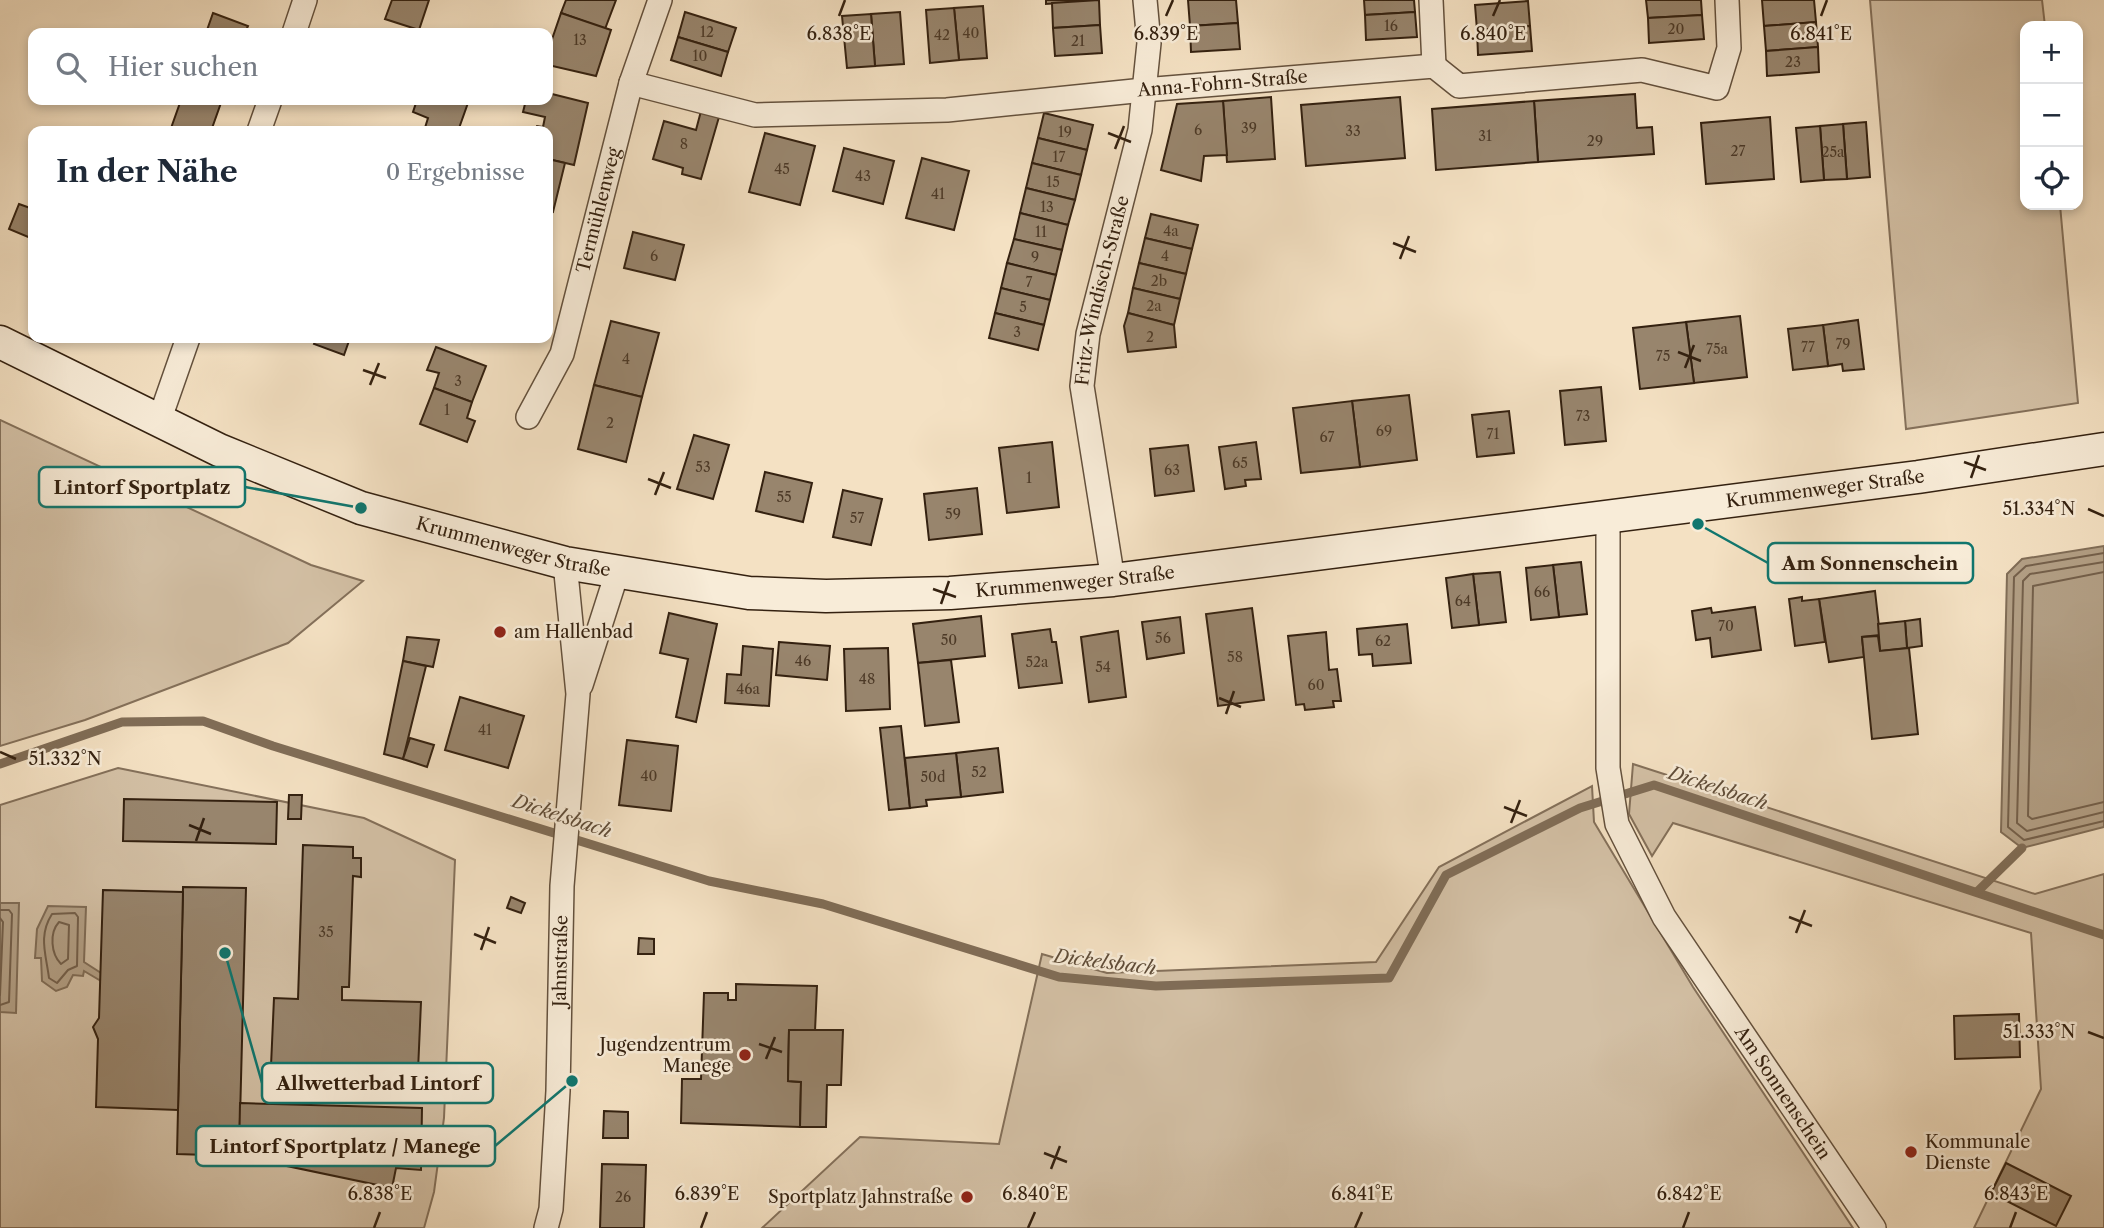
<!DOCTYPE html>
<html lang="de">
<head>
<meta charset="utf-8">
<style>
  :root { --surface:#fff; --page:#f2f2f3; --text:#1f2937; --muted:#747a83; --line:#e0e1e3 }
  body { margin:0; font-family:"Libre Caslon Text",serif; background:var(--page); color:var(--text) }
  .controls { position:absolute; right:21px; top:21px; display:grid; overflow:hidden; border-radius:14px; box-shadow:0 4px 10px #0003 }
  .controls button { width:63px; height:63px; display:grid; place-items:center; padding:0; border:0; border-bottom:2px solid var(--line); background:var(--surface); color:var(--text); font:35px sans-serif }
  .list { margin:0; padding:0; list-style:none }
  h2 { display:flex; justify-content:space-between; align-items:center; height:91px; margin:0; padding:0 28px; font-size:30px }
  h2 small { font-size:23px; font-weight:400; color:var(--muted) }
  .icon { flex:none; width:38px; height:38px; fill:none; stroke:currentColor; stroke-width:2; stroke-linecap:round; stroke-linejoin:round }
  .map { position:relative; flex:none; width:2104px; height:1228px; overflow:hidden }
  .search { position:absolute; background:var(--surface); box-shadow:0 4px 10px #0003; left:28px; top:28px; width:525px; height:77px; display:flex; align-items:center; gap:18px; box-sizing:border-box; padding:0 24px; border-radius:14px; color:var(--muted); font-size:26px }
  .panel { position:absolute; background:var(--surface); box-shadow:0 4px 10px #0003; left:28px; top:126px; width:525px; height:217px; border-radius:14px }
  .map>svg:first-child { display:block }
  .green { fill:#d3c0a5; stroke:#84705a; stroke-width:2 }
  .water { fill:#b3a086; stroke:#806d57; stroke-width:2 }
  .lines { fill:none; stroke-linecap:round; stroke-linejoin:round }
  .shore { stroke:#74604b; stroke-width:2 }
  .stream { stroke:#806d57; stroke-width:9 }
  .building { fill:#98856d; stroke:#342110; stroke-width:2 }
  .street-casing { stroke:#64513d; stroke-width:26 }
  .secondary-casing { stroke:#342110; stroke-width:35 }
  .street { stroke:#f8ecd8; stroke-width:23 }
  .secondary { stroke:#f8ecd8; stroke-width:32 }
  .ticks { fill:none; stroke:#342110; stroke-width:2.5 }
  .poi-dot { fill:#8f2418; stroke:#f8ecd8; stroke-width:2.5 }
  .labels { text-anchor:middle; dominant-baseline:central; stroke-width:5; stroke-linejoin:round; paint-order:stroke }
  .number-label { font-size:14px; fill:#4d3a27 }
  .street-label { font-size:18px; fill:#342110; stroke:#f8ecd8 }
  .poi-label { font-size:18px; fill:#342110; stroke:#f8ecd8; text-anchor:start }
  .water-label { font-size:19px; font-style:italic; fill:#604d39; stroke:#f8ecd8 }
  .ticks-label { font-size:18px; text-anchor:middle; fill:#342110; stroke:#f8ecd8; stroke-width:5; stroke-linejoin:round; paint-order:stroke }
  .leader { fill:none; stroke:#0f766e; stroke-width:2.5 }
  .callout-dot { fill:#0f766e; stroke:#f8ecd8; stroke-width:2.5 }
  .callout { fill:#f8ecd8; stroke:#0f766e; stroke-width:2.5 }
  .callout-label { font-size:19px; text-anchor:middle; font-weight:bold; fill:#342110 }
</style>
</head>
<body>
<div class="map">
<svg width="2104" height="1228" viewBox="0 0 2104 1228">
  <rect width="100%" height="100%" fill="#f4e1c3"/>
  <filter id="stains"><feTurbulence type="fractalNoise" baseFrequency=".00286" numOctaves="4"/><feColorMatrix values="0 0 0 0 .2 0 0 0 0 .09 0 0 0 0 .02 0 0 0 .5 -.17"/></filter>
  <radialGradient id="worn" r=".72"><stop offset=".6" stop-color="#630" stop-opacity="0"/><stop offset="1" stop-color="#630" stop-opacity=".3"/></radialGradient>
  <g class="green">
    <path d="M1870 0H2042L2045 26H2025V205H2060L2078 403 1906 429Z"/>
    <path d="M0 420 311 565 363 581 288 643 85 720 0 746Z"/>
    <path d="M1633 764 2035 894 2104 874V1228H1974L2041 1089 2031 933 1673 823 1652 856 1629 814Z"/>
    <path d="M118 768 364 818 455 860 444 1118 434 1192 424 1228H0V805Z"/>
    <path d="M1592 786 1594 822 1693 987 1853 1228H762L860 1137 999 1144 1042 954 1107 973 1376 962 1439 867Z"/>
  </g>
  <g class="water">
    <path d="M2104 546V827L2022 848 2001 832 2007 574 2022 559Z"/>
    <path d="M0 903H19L16 1013 0 1012Z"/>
    <path d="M48 906 86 907 84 962 101 973V981L84 971 83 976 73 975 67 987 56 991 42 981 41 958H35L37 929Z"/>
  </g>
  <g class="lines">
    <g class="shore">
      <path d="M2104 553 2026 566 2014 577 2008 827 2024 840 2104 821"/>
      <path d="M2104 562 2030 574 2023 581 2017 823 2027 831 2104 812"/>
      <path d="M2104 572 2033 586 2028 816 2032 819 2104 802"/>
      <path d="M0 910H9L12 914 9 1002 0 1005"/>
      <path d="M52 914 75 913 78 917 77 966 68 970 57 983 49 978C46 954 38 936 52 914Z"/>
      <path d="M0 918 3 922 0 995"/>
      <path d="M59 922 69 925 68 959 61 964C51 954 49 933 59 922Z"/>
    </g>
    <g class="stream">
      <path d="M0 764 122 722 203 721 273 746 709 881 823 904 1059 977 1156 986 1389 978 1446 875 1580 808 1654 785 2104 935"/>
      <path d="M1977 892 2022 848"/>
    </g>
  </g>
  <g class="building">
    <path d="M392 0H429L419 30 385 19Z"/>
    <path d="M566 0H616L605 29 561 13Z"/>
    <path d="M1046 0H1093V1L1046 4Z"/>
    <path d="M1099 0 1100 25 1053 28 1052 3Z"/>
    <path d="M1188 0H1236L1238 23 1190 26Z"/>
    <path d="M1364 0H1414L1415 12 1365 15Z"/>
    <path d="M1646 0H1701L1702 15 1648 18Z"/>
    <path d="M1762 0H1814L1816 22 1764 26Z"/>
    <path d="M1528 1 1530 26 1477 30 1475 5Z"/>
    <path d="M983 6 987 58 959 60 954 8Z"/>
    <path d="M954 8 959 60 930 63 926 10Z"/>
    <path d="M685 12 736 28 728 52 678 37Z"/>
    <path d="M900 12 904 64 875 66 871 14Z"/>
    <path d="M1415 12 1417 37 1366 40 1365 15Z"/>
    <path d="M213 13 248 26 245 33H206Z"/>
    <path d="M561 13 611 30 596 76 548 65V51Z"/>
    <path d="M871 14 875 66 847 68 842 16Z"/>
    <path d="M1702 15 1704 39 1649 43 1648 18Z"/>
    <path d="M1816 22 1818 47 1766 51 1764 26Z"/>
    <path d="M1238 23 1240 49 1191 52 1190 26Z"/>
    <path d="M1100 25 1102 53 1055 56 1053 28Z"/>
    <path d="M1530 26 1532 51 1478 55 1477 30Z"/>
    <path d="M678 37 728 52 721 76 671 60Z"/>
    <path d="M1818 47 1819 72 1767 76 1766 51Z"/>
    <path d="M548 93 588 103 574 165 548 159V131H535L537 126 543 127 545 117 523 112 526 100H548Z"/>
    <path d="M1635 94 1637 128 1652 127 1654 154 1538 162 1534 101Z"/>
    <path d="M1271 97 1275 159 1227 162 1223 101Z"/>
    <path d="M1400 97 1405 158 1306 166 1301 105Z"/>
    <path d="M181 100H222L211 131H170Z"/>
    <path d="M417 100H469L458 131H424L428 118 413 112Z"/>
    <path d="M1223 101 1227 155 1204 156 1201 181 1161 170 1177 104Z"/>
    <path d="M1534 101 1538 162 1436 170 1432 109Z"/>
    <path d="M701 111 719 117 701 179 682 174 683 168 653 159 664 121 696 130Z"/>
    <path d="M1044 113 1093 125 1087 150 1038 138Z"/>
    <path d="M1770 117 1774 179 1706 184 1701 123Z"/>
    <path d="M1866 122 1870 177 1847 179 1843 124Z"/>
    <path d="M1843 124 1847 179 1824 180 1820 126Z"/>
    <path d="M1820 126 1824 180 1801 182 1796 128Z"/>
    <path d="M765 133 815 146 800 205 749 192Z"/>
    <path d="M1038 138 1087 150 1081 175 1032 163Z"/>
    <path d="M844 148 894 161 883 204 833 191Z"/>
    <path d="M922 158 969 171 954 230 906 218Z"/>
    <path d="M548 159 565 163 553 212 548 210Z"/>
    <path d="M1032 163 1081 175 1075 200 1026 188Z"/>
    <path d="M1026 188 1075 200 1068 225 1020 213Z"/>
    <path d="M19 204 33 209V239L9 229Z"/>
    <path d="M1020 213 1068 225 1062 250 1014 239Z"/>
    <path d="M1151 214 1198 225 1192 249 1145 238Z"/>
    <path d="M633 232 684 245 675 280 624 268Z"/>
    <path d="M1145 238 1192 249 1186 274 1139 263Z"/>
    <path d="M1014 239 1062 250 1056 275 1007 263Z"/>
    <path d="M1007 263 1056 275 1050 300 1001 288Z"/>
    <path d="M1139 263 1186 274 1180 299 1133 288Z"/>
    <path d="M1001 288 1050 300 1044 325 995 313Z"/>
    <path d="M1133 288 1180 299 1174 325 1128 313Z"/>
    <path d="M995 313 1044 325 1038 350 989 338Z"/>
    <path d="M1128 313 1174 325 1176 347 1128 352 1124 326Z"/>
    <path d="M1740 316 1747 377 1694 383 1686 322Z"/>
    <path d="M1858 320 1864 369 1843 371 1842 364 1828 366 1823 325Z"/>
    <path d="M611 321 659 333 642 397 594 385Z"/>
    <path d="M1686 322 1694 383 1640 389 1633 328Z"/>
    <path d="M1823 325 1828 366 1793 370 1788 329Z"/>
    <path d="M311 338H350L344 355 314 344 316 339Z"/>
    <path d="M436 347 486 366 472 402 434 388 439 373 427 370Z"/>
    <path d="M594 385 642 397 626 462 578 449Z"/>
    <path d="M1601 387 1606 441 1565 445 1560 391Z"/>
    <path d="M434 388 472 402 467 418 475 421 467 442 420 424Z"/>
    <path d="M1409 395 1417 460 1360 467 1352 401Z"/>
    <path d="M1352 401 1360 467 1301 473 1293 408Z"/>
    <path d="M1509 411 1514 453 1477 457 1472 415Z"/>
    <path d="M694 435 729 445 713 499 677 489Z"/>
    <path d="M1052 442 1059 507 1007 513 999 448Z"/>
    <path d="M1256 442 1261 479 1245 480 1246 486 1225 489 1219 447Z"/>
    <path d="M1188 445 1194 491 1155 496 1150 449Z"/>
    <path d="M765 472 812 483 803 522 756 511Z"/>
    <path d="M977 488 982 534 929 540 924 494Z"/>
    <path d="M843 490 882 499 871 545 833 537Z"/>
    <path d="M1581 562 1587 614 1559 617 1553 565Z"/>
    <path d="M1553 565 1559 617 1531 620 1526 568Z"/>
    <path d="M1500 572 1506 622 1479 625 1473 574Z"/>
    <path d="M1473 574 1479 625 1452 628 1446 578Z"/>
    <path d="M1875 591 1880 635 1862 637 1864 657 1829 662 1819 599Z"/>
    <path d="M1802 597V601L1819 599 1825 642 1795 646 1789 599Z"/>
    <path d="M1755 607 1761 650 1712 657 1710 638 1696 640 1692 611 1711 608 1712 613Z"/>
    <path d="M1252 608 1264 700 1218 706 1206 614Z"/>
    <path d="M669 613 717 624 696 722 676 717 688 659 660 653Z"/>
    <path d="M981 616 985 656 918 663 913 624Z"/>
    <path d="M1180 617 1184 653 1147 659 1142 622Z"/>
    <path d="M1920 619 1922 646 1907 648 1905 621Z"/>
    <path d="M1905 621 1907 648 1880 651 1878 624Z"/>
    <path d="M1407 624 1411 663 1373 666 1372 654 1359 655 1357 629Z"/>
    <path d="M1050 629 1052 642H1056L1062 683 1019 688 1012 634Z"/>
    <path d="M1118 631 1126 697 1089 702 1081 637Z"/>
    <path d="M1326 632 1329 670 1337 669 1341 701H1333L1334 707 1305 710 1304 704 1296 705 1288 636Z"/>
    <path d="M1878 636 1880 651 1909 648 1918 734 1872 739 1862 637Z"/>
    <path d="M407 637 439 640 433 667 403 661Z"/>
    <path d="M779 642 830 646 827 680 776 675Z"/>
    <path d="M743 646 773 649 769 706 725 703 727 674 741 675Z"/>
    <path d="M888 648 890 709 846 711 844 649Z"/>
    <path d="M951 660 959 722 925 726 918 663Z"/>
    <path d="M403 661 426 666 403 759 384 754Z"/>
    <path d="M460 697 524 716 508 768 445 750Z"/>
    <path d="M901 726 910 808 889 810 880 728Z"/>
    <path d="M410 738 434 745 427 767 403 759Z"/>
    <path d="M627 740 678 746 671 811 619 805Z"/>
    <path d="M998 748 1003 792 961 797 956 753Z"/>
    <path d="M956 753 961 797 926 800 927 806 910 808 905 758Z"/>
    <path d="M289 795H302L301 819H288Z"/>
    <path d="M124 799 277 802 276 844 123 841Z"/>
    <path d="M303 845 353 847V858H361V877L353 876 349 987H342V1000L421 1002 418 1071 271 1066 274 998 298 999Z"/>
    <path d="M183 887 246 888 239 1156 177 1154Z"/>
    <path d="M103 890 183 892 178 1110 96 1107 98 1039 93 1027 99 1018Z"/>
    <path d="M511 897 525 903 521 913 507 908Z"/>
    <path d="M639 938 654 939V954H638Z"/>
    <path d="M736 984 817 986 815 1031 789 1030 788 1081 801 1082 800 1127 681 1123 682 1079H701L704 993H728V1000H736Z"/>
    <path d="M2019 1014 2020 1057 1955 1059 1954 1016Z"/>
    <path d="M789 1030H843L841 1085H827L826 1127H800L801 1082 788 1081Z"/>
    <path d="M240 1103 422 1108 421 1170 396 1168 392 1188 239 1156Z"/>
    <path d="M604 1111 628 1112V1138H603Z"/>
    <path d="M2006 1163 2071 1196 2056 1226 1991 1193Z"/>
    <path d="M602 1164 646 1165 644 1228H600Z"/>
  </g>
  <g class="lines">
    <g class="street-casing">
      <g id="street">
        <path d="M1431 0 1434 66"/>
        <path d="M294 33 305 0"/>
        <path id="s1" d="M631 83 755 115 947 110 1144 90 1434 66 1459 86 1642 70 1717 88 1729 48 1727 0"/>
        <path d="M259 131 270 100"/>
        <path id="s2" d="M528 417 562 354 631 83 660 0"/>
        <path d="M159 421 188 338"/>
        <path id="s3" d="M1608 515V768L1617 824 1664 917 1874 1228"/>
        <path id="s4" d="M1113 580 1082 386 1088 334 1140 130 1149 43 1145 0"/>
        <path d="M581 685 617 573"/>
        <path id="s5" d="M546 1228 551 1209 558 1091 562 886 578 694 565 563"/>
      </g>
    </g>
    <g class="secondary-casing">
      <g id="secondary">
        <path id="s6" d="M0 342 219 450 361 508 565 563 749 593 826 596 950 593 1113 580 1918 477 2104 449"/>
      </g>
    </g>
    <use href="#street" class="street"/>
    <use href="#secondary" class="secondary"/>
  </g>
  <path class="ticks" d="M839 16 845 0M1166 16 1173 0M1493 16 1500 0M1821 16 1827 0M1108 133 1131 142M1115 149 1124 126M1393 243 1416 252M1400 259 1409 236M1678 352 1701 361M1685 368 1694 345M363 370 386 378M370 385 379 363M1964 462 1986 470M1971 478 1979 455M648 479 671 488M655 495 664 472M2088 509 2104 516M933 589 956 597M941 604 949 581M1219 698 1241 707M1226 714 1234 691M0 752 16 759M1504 807 1527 816M1511 823 1520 800M189 825 211 834M196 841 204 818M1789 917 1812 926M1796 933 1805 910M474 934 496 943M481 950 489 927M2088 1032 2104 1038M759 1044 782 1052M766 1059 775 1037M1044 1153 1067 1162M1051 1169 1060 1146M374 1228 380 1212M701 1228 707 1212M1028 1228 1035 1212M1355 1228 1362 1212M1683 1228 1689 1212M2010 1228 2016 1212"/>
  <g class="poi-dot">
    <circle cx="500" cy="632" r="7"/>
    <circle cx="745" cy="1055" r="7"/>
    <circle cx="1911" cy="1152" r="7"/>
    <circle cx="967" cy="1197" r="7"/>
  </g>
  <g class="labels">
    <g class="number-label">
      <text x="1391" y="26">16</text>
      <text x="1676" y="29">20</text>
      <text x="707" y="32">12</text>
      <text x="971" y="33">40</text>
      <text x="942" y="35">42</text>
      <text x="580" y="40">13</text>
      <text x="1078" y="41">21</text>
      <text x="700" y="56">10</text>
      <text x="1793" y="62">23</text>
      <text x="1249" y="128">39</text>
      <text x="1198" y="130">6</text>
      <text x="1353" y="131">33</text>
      <text x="1065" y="132">19</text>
      <text x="1485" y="136">31</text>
      <text x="1595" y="141">29</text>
      <text x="684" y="144">8</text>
      <text x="1738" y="151">27</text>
      <text x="1833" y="152">25a</text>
      <text x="1059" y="157">17</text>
      <text x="782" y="169">45</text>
      <text x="863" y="176">43</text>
      <text x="1053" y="182">15</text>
      <text x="938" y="194">41</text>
      <text x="1047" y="207">13</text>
      <text x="1171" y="231">4a</text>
      <text x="1041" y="232">11</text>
      <text x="654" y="256">6</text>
      <text x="1165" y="256">4</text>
      <text x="1035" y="257">9</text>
      <text x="1159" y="281">2b</text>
      <text x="1029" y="282">7</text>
      <text x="1154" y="306">2a</text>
      <text x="1023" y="307">5</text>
      <text x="1017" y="332">3</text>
      <text x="1150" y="337">2</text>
      <text x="1843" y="344">79</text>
      <text x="1808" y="347">77</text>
      <text x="1717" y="349">75a</text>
      <text x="1663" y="356">75</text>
      <text x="626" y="359">4</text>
      <text x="458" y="381">3</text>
      <text x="447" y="410">1</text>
      <text x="1583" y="416">73</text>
      <text x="610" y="423">2</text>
      <text x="1384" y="431">69</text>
      <text x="1493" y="434">71</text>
      <text x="1327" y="437">67</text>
      <text x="1240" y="463">65</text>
      <text x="703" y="467">53</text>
      <text x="1172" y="470">63</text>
      <text x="1029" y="478">1</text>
      <text x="784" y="497">55</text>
      <text x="953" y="514">59</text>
      <text x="857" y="518">57</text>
      <text x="1542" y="592">66</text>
      <text x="1463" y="601">64</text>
      <text x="1726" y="626">70</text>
      <text x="1163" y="638">56</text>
      <text x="949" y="640">50</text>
      <text x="1383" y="641">62</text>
      <text x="1235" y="657">58</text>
      <text x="803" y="661">46</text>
      <text x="1037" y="662">52a</text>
      <text x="1103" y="667">54</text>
      <text x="867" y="679">48</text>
      <text x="1316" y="685">60</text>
      <text x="748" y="689">46a</text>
      <text x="485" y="730">41</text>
      <text x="979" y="772">52</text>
      <text x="649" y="776">40</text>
      <text x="933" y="777">50d</text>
      <text x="326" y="932">35</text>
      <text x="623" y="1197">26</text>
    </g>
    <g class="street-label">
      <text stroke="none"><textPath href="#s1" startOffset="597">Anna-Fohrn-Straße</textPath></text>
      <text stroke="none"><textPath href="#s2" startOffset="220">Termühlenweg</textPath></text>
      <text stroke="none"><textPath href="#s4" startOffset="294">Fritz-Windisch-Straße</textPath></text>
      <text stroke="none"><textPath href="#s6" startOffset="1878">Krummenweger Straße</textPath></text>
      <text stroke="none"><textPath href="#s6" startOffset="555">Krummenweger Straße</textPath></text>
      <text stroke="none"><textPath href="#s6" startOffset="1122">Krummenweger Straße</textPath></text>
      <text stroke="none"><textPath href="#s5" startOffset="268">Jahnstraße</textPath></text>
      <text stroke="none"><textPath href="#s3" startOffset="626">Am Sonnenschein</textPath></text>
    </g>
    <g class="poi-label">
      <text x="514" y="632">am Hallenbad</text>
      <text x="731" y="1045" text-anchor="end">Jugendzentrum<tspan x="731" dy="21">Manege</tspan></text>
      <text x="1925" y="1142">Kommunale<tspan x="1925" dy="21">Dienste</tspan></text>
      <text x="953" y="1197" text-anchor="end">Sportplatz Jahnstraße</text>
    </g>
    <g class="water-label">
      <text transform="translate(1718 788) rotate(18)">Dickelsbach</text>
      <text transform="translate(562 816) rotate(18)">Dickelsbach</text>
      <text transform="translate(1105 962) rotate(7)">Dickelsbach</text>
    </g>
  </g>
  <g class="ticks-label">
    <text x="839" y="40">6.838°E</text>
    <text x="1166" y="40">6.839°E</text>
    <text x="1493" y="40">6.840°E</text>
    <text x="1821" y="40">6.841°E</text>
    <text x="2039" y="515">51.334°N</text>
    <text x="65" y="765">51.332°N</text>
    <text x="2039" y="1038">51.333°N</text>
    <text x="380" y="1200">6.838°E</text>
    <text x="707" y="1200">6.839°E</text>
    <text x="1035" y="1200">6.840°E</text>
    <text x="1362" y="1200">6.841°E</text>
    <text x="1689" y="1200">6.842°E</text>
    <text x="2016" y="1200">6.843°E</text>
  </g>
  <path class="leader" d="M361 508L245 487M1698 524L1768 563M225 953L262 1083M572 1081L495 1146"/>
  <g class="callout-dot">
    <circle cx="361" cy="508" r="7"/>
    <circle cx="1698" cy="524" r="7"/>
    <circle cx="225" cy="953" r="7"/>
    <circle cx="572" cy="1081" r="7"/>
  </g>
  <g class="callout">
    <rect x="39" y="467" width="206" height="40" rx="7"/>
    <rect x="1768" y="543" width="205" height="40" rx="7"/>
    <rect x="262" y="1063" width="231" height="40" rx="7"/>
    <rect x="196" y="1126" width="299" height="40" rx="7"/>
  </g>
  <g class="callout-label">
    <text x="142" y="494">Lintorf Sportplatz</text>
    <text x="1870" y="570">Am Sonnenschein</text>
    <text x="378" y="1090">Allwetterbad Lintorf</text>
    <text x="345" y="1153">Lintorf Sportplatz / Manege</text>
  </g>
  <rect width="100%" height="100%" filter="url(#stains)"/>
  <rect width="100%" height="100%" fill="url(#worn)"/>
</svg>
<div class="controls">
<button>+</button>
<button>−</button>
<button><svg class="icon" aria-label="locate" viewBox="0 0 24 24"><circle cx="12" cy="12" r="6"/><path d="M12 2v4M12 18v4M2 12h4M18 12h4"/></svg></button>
</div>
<div class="search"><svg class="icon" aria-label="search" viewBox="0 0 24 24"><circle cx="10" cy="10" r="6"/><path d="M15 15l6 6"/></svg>Hier suchen</div>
<section class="panel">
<h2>In der Nähe<small>0 Ergebnisse</small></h2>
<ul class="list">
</ul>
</section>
</div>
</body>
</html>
